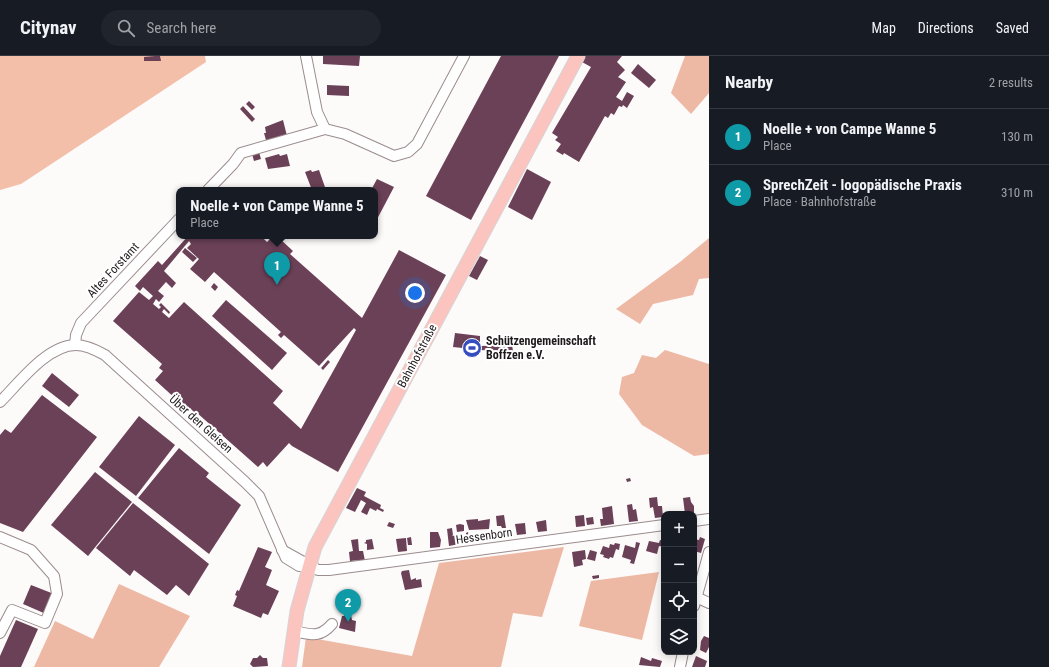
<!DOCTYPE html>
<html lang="en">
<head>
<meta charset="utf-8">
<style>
  :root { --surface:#171b24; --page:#20242c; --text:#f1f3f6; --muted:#9ea1a6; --line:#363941; --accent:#b45309 }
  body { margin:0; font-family:"Roboto Condensed",sans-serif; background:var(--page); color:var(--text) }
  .controls { position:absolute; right:12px; bottom:12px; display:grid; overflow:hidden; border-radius:8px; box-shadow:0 2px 10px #0003 }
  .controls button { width:36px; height:36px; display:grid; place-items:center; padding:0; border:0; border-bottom:1px solid var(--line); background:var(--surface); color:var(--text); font:20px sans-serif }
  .you { position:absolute; left:415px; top:237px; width:14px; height:14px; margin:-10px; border:3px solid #fff; border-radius:50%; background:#1a73e8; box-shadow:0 0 0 6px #1a73e833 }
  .badge { display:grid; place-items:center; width:26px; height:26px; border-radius:50%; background:var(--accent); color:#fff; font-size:13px; font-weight:700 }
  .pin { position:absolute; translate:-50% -33px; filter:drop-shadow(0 1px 2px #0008) }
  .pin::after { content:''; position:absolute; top:21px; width:14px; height:12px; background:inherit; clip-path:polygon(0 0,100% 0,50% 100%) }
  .popup { position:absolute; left:176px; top:131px; width:202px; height:52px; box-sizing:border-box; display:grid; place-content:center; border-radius:8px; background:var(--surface); filter:drop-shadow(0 1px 3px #0005); font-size:13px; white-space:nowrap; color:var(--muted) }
  .popup b { font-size:15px; color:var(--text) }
  .popup::after { content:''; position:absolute; left:50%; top:100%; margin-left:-8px; border:8px solid transparent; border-top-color:var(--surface) }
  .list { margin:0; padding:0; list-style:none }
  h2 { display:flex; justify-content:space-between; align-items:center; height:52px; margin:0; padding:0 16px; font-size:17px }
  h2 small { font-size:13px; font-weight:400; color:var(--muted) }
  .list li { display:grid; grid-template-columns:26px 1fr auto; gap:12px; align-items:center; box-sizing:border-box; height:56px; padding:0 16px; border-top:1px solid var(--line) }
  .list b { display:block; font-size:15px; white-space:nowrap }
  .list p { margin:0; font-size:13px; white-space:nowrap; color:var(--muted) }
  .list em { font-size:13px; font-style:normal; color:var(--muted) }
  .icon { flex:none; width:22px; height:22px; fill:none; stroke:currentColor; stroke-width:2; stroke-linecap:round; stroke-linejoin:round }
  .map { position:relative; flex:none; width:709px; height:611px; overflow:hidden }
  header { display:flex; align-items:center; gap:24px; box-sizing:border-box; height:56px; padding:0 20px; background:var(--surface); border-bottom:1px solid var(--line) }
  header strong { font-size:19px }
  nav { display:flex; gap:22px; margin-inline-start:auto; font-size:14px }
  .search { width:280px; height:36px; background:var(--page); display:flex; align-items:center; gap:10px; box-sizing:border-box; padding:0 14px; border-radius:22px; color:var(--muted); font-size:15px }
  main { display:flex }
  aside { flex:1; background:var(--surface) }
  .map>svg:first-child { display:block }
  .green { fill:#edb9a4 }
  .forest { fill:#f3bfa9 }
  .building { fill:#6b4158; fill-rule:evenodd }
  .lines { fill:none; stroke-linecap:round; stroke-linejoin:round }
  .minor-casing { stroke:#9b8c8e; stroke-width:12 }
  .major-casing { stroke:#d6d5d6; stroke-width:15 }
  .minor { stroke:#fff; stroke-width:10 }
  .major { stroke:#fbc4bf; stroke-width:13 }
  .labels { text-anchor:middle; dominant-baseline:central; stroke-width:4; stroke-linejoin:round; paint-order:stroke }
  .street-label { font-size:12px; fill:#1e181a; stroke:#fff }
  .poi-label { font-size:12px; font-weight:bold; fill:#1e181a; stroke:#fff; text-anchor:start }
</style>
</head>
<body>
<header>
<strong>Citynav</strong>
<div class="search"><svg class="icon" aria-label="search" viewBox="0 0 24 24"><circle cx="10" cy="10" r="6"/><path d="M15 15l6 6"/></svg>Search here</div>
<nav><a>Map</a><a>Directions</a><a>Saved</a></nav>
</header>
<main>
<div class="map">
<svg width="709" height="611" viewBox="0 0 709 611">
  <rect width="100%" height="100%" fill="#fdfafa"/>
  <g class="green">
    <path d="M685 0H709V37L691 58 671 37Z"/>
    <path d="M709 182V222L699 223 693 239 653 248 640 268 616 253 680 206Z"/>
    <path d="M665 294 709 308V398L694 400 642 369 619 338 622 321 634 317 642 299 656 302Z"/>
    <path d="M564 491 542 561 513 557 501 611H302L306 581 412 600 439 507Z"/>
    <path d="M659 516 642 584 579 570 591 525Z"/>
    <path d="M119 528 190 560 159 611H34L55 565 93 583Z"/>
  </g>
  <path class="forest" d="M0 0H205L206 6 21 128 0 134Z"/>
  <g class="building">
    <path d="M155 0H160L161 5H144V1Z"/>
    <path d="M323 0H360L359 10 323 8Z"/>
    <path d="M501 0H559L471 164 426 140Z"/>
    <path d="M585 0H622L617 6 625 14 618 21 626 26 616 41 622 45 627 36 634 40 627 52 623 49 622 51 619 50 614 59 611 57 608 62 605 60 579 106 564 97 563 99 556 95 561 88 555 84 558 81 552 77 591 11 582 6Z"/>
    <path d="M638 8 656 24 649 32 631 17Z"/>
    <path d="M327 29 349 30V40L327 39Z"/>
    <path d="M249 45 255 51 252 54 246 48Z"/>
    <path d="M243 50 255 63 252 66 240 53Z"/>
    <path d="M283 64 287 80 267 88 264 77H266L265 71Z"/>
    <path d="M259 96 261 103 254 105 252 98Z"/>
    <path d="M279 98 280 100 287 98 290 110 268 113 265 102Z"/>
    <path d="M527 113 551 126 532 164 508 151Z"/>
    <path d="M311 114 312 116 319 114 326 134H312L305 116Z"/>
    <path d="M377 123 394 131 375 167V134H371Z"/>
    <path d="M188 180H261L267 186 272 181 276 185 279 182 293 195 290 198 362 262 399 194 446 219 338 416 292 390 289 387 267 411 263 406 258 411 196 356 195 357 190 352 188 354 155 324 163 315 159 312 162 308 113 265 139 236 149 244 153 240 143 231 140 235 135 230 158 205 162 209ZM189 185 191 188 187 192 199 203 190 213 205 226 214 216 281 276 278 279 281 282 284 279 319 310 354 272 356 274 301 373 273 347 283 335 184 246 169 262 162 256 164 253 169 258 170 256 161 247 159 249 161 251 159 253 153 248 156 243 159 246 164 240 158 235 166 226 172 232 176 227 164 215Z"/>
    <path d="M185 192 197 202 193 206 182 196Z"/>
    <path d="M480 200 488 204 477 224 469 220Z"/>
    <path d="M214 227 218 231 215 235 211 231Z"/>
    <path d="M226 244 287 297 272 314 212 260Z"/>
    <path d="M455 277 480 280V290L512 289 513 295 478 294V297L472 296V293L453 291Z"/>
    <path d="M328 304 330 306 323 314 321 312Z"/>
    <path d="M52 317 79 339 69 351 42 330Z"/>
    <path d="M42 339 97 381 23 476 0 467V379L5 373 11 377Z"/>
    <path d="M139 360 175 389 136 440 99 411Z"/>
    <path d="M179 392 209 417 206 421 241 449 209 498 138 442Z"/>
    <path d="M95 416 132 446 88 500 51 469Z"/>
    <path d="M630 422 631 425 627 426 626 423Z"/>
    <path d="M357 432 366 436 364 440 381 449 380 452 384 454 383 456 377 453 376 455 370 452 367 459 361 456 366 447 361 444 355 456 346 452Z"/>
    <path d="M657 441 658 450H662L663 461 655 462 653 451 650 452 649 442Z"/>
    <path d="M690 441 691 446 694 450V457L685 458 683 442Z"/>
    <path d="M133 447 209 508 189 540 176 529 167 539 134 514 130 520 96 492Z"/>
    <path d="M632 448 633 454 636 453 638 465 629 466 627 449Z"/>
    <path d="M612 450 614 468 601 470 600 463H603L602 452Z"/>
    <path d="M504 459 506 472H502L501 470H497L496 460Z"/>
    <path d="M584 459 585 470 576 471 575 460Z"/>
    <path d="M593 461 594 468 587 469 586 462Z"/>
    <path d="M478 463V465L490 463 489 473 469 474 466 464Z"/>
    <path d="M546 464 547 475 538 476 536 466Z"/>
    <path d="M389 466 395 468 393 472 387 470Z"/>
    <path d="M525 467 526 478 517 479 515 468Z"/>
    <path d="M460 468 464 469V475L457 476 456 469Z"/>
    <path d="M452 472 453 479 452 480 458 479 459 488 449 490 447 473Z"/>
    <path d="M430 476H438L441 484 440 491 430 492Z"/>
    <path d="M468 476 469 486 466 487V477Z"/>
    <path d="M495 476 496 483H492V477Z"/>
    <path d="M411 481 412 489H408L407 482Z"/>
    <path d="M700 481 705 483 701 497 694 495V483L699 484Z"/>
    <path d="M406 482 407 495 398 496 396 483Z"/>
    <path d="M358 483 359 495H363L365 505 362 506V504L350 505 349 496 353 495 351 484Z"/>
    <path d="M372 483 374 493 367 494V488L364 487 366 486V484Z"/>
    <path d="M660 484 664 485V491L659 490 657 498 646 495 649 485 659 487Z"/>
    <path d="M636 486 640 487 634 508 630 507 631 504 622 501 625 489 635 492Z"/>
    <path d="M615 487 620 488 619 494 616 493 613 502 610 501 609 503 603 501 604 499 600 498 603 490 609 492 610 488 614 489Z"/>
    <path d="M258 491 272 496 265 511 272 514 266 529 279 535 268 559 263 557 261 562 233 550 237 540 235 539 237 534 239 535Z"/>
    <path d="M585 494 586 503 582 504 583 509 574 511 572 496Z"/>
    <path d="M590 494 597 496 595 505 587 503Z"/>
    <path d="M409 514 411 524 416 522V524L421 523 422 531 405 534 401 517 402 515Z"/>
    <path d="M599 519V522L593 523 592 520Z"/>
    <path d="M31 529 54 538 46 558 23 548Z"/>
    <path d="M345 557 351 559 352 564 356 565 355 576 339 572 342 560H344Z"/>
    <path d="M16 564 38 573 21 611H0V600Z"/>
    <path d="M663 574H664V584L661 583Z"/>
    <path d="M704 580 709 582V591L706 597 700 594 701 585Z"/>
    <path d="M260 599 263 602H267L268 610 253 611 250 608 253 602H257Z"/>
    <path d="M696 600 707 605 705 611H692Z"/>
    <path d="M641 601 651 605 652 602 662 605 660 611 639 609Z"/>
  </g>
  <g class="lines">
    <g class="minor-casing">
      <g id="minor">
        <path d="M306 0 317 56 325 73"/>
        <path d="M208 134 233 108 241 97 325 73 345 78 394 100 408 96 417 88 464 0"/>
        <path d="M75 289 76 279 81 267 179 163"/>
        <path d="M0 346C19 327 47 289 76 289 86 289 96 294 105 299L245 426 259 440 286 502 299 510H309"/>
        <path d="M694 465 709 463"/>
        <path d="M0 481 31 494 54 520 57 538 45 567 12 554 0 577"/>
        <path d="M282 494 318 514H329L664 469"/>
        <path d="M696 541 709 547"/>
        <path d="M694 550 709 496"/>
        <path d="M293 575C311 578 319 583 332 568"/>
        <path d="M680 611 683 596"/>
      </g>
    </g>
    <g class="major-casing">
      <path id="major" d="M289 611 297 555 315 491 578 0"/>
    </g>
    <use href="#minor" class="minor"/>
    <use href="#major" class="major"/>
  </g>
  <defs>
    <g id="stadium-disc" transform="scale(1)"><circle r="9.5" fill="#364dbf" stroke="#fff"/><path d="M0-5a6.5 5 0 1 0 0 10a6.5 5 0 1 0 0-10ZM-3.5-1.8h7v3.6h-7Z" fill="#fff"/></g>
  </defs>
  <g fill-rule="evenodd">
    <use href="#stadium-disc" x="472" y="292"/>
  </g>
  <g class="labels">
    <g class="street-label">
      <text transform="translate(113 214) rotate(-47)">Altes Forstamt</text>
      <text transform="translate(417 300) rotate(-62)">Bahnhofstraße</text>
      <text transform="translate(201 368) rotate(42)">Über den Gleisen</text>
      <text transform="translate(484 480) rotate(-8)">Hessenborn</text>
    </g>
    <g class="poi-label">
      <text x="486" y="285">Schützengemeinschaft<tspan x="486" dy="14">Boffzen e.V.</tspan></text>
    </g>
  </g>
</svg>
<div class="controls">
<button>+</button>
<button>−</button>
<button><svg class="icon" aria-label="locate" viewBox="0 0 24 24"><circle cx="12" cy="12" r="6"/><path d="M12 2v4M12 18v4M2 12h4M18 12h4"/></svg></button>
<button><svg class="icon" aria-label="layers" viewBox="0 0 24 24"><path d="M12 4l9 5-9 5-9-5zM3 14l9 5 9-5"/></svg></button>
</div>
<div class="you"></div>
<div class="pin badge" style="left:277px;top:229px;background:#0f9aa8">1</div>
<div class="popup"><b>Noelle + von Campe Wanne 5</b>Place</div>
<div class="pin badge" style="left:348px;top:566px;background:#0f9aa8">2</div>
</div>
<aside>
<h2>Nearby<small>2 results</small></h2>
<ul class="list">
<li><span class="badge" style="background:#0f9aa8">1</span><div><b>Noelle + von Campe Wanne 5</b><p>Place</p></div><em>130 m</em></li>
<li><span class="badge" style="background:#0f9aa8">2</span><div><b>SprechZeit - logopädische Praxis</b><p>Place · Bahnhofstraße</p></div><em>310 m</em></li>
</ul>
</aside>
</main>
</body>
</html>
